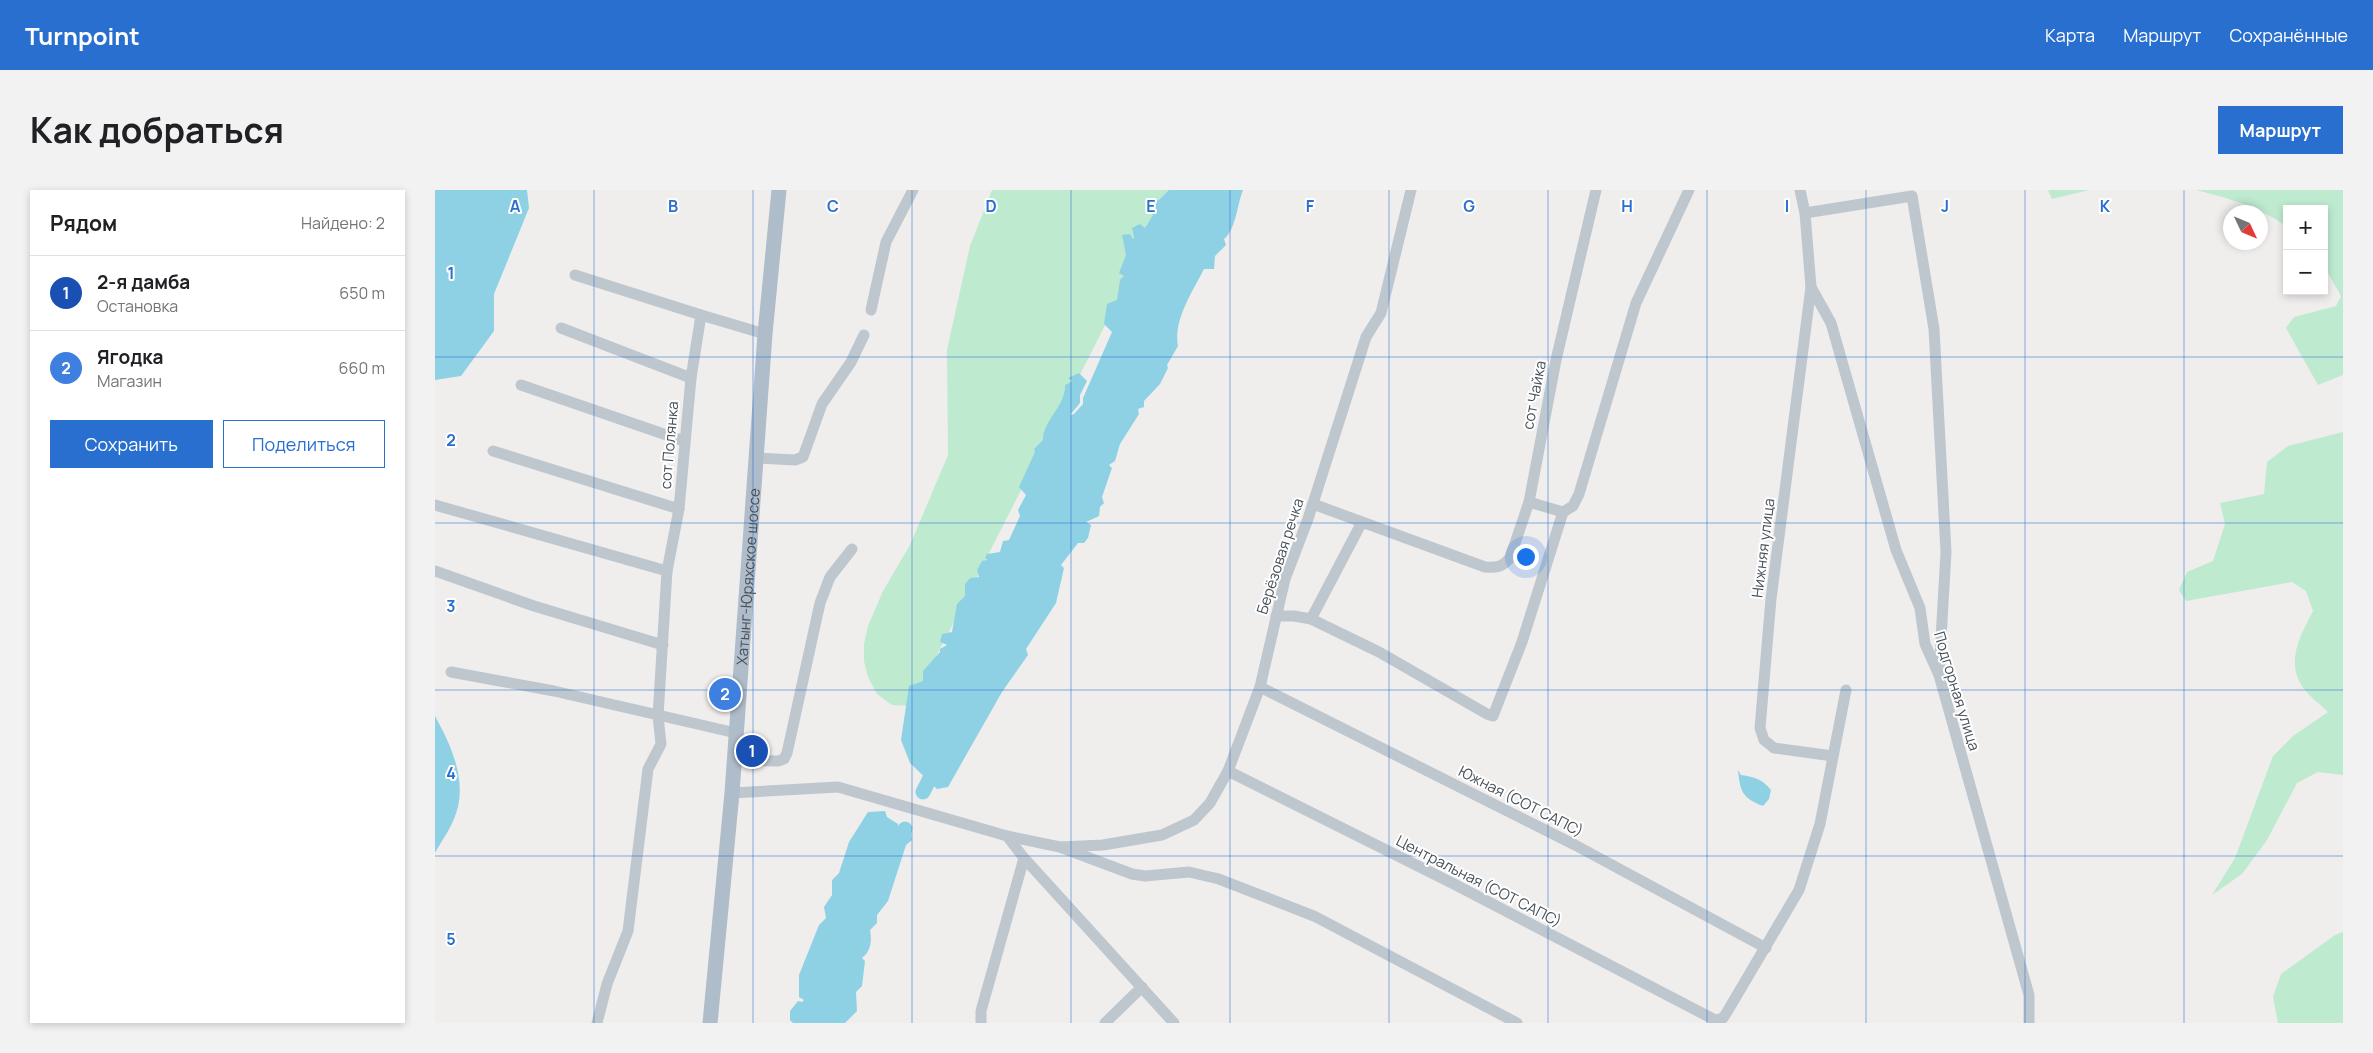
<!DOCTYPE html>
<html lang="ru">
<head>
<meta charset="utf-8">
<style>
  :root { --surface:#fff; --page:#f2f2f2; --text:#202124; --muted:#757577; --line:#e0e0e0; --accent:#286fcf }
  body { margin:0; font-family:Manrope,sans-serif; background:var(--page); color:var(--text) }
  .controls { position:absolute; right:15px; top:15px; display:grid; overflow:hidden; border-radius:0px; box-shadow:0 2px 8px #0003 }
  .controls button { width:45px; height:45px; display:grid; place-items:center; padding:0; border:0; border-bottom:1px solid var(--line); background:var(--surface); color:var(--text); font:25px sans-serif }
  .compass { position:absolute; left:1788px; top:15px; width:45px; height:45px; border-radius:50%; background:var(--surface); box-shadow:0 2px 8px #0003; rotate:134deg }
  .you { position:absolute; left:1090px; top:366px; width:18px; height:18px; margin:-12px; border:4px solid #fff; border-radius:50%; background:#1a73e8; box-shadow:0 0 0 8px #1a73e833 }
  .badge { display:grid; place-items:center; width:32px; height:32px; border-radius:50%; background:var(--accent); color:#fff; font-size:16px; font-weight:700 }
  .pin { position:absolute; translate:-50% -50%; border:2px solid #fff; box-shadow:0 1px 5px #0006 }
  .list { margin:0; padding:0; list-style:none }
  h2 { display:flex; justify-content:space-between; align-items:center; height:65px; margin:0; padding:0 20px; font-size:21px }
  h2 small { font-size:16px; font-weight:400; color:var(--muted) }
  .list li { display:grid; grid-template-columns:32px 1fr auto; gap:15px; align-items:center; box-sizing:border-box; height:75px; padding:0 20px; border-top:1px solid var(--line) }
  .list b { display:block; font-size:19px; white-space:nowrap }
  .list p { margin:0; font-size:16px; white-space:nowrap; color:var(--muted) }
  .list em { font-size:16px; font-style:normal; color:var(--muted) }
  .actions { display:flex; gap:10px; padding:15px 20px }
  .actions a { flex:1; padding:11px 0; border:1px solid var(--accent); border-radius:0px; text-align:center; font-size:18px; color:var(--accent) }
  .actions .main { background:var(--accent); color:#fff }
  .map { position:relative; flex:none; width:1908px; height:833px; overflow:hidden; border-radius:0px }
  header { display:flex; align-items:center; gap:30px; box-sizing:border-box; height:70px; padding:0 25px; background:var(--accent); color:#fff }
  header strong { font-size:24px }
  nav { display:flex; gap:28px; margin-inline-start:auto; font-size:18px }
  .intro { display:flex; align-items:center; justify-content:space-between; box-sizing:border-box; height:120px; padding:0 30px }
  h1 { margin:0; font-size:35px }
  .button { padding:12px 22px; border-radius:0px; background:var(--accent); color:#fff; font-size:18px; font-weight:700 }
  main { display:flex; gap:30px; padding:0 30px }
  aside { flex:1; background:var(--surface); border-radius:0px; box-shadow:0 2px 8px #0003 }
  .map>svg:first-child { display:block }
  .green { fill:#beead0 }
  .water { fill:#8fd1e4 }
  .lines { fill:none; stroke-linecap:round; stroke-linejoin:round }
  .river { stroke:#8fd1e4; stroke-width:15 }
  .minor { stroke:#bfc7ce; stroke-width:11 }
  .major { stroke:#afbcca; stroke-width:15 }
  .grid { fill:none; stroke:#286fcf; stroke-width:1; stroke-opacity:0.55 }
  .labels { text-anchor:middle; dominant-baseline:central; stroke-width:4; stroke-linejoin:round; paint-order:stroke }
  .street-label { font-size:15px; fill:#475059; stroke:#fff }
  .grid-label { font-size:16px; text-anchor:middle; font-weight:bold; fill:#286fcf; stroke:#fff; stroke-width:4; stroke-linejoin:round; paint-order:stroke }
</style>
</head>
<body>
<header>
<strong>Turnpoint</strong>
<nav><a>Карта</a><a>Маршрут</a><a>Сохранённые</a></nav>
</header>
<div class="intro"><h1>Как добраться</h1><a class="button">Маршрут</a></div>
<main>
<aside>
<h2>Рядом<small>Найдено: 2</small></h2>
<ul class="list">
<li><span class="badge" style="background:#1a4fb4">1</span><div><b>2-я дамба</b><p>Остановка</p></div><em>650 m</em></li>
<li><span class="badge" style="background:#3f7fe0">2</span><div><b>Ягодка</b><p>Магазин</p></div><em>660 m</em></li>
</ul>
<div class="actions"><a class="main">Сохранить</a><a>Поделиться</a></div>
</aside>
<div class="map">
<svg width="1908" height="833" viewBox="0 0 1908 833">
  <rect width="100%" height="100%" fill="#f0eded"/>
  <g class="green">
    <path d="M557 0H739L476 516 457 515 442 504 433 487 429 471V454L433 436 448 401 475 355 513 265 512 160 535 56Z"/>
    <path d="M1613 0H1654L1617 9Z"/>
    <path d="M1761 0H1908V185L1883 195 1851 138 1859 127 1901 116 1906 106 1889 76V19H1852V37C1826 17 1792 8 1761 0Z"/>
    <path d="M1908 242V585L1883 582 1862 593 1832 650 1807 684 1777 705 1800 668 1838 566 1858 546 1893 522C1886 515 1876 508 1870 500 1849 474 1865 446 1878 421L1871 401 1857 392 1751 411 1744 400 1752 382 1778 371 1790 334 1785 313 1829 304 1832 272 1853 256Z"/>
    <path d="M1908 742V833H1843L1838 807 1846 784 1900 745Z"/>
  </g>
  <g class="water">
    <path d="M0 0H92L94 18 59 104V141L26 186 0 190Z"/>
    <path d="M734 0H808C802 15 801 39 789 49L791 55 780 66 779 79H769C758 101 738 130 743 156L732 175 733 178 725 194 709 211V217L703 219 704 224 685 254 680 271 674 275 677 278 667 307 669 313 665 317 664 326 651 332 656 335 653 348 649 353H643L626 375 629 378 621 413 591 459 593 465 567 502 513 597 502 599 475 573 466 550 474 496 488 491V481L505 462V459L512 455 505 452 507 444 517 442 522 414 530 406V394L535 388 544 387 542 380 547 371 552 370 550 368 552 364 565 362 568 351 574 350 585 326 583 320 591 305 584 297 600 262 599 259 608 250C608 230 631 216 630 195L638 191 633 188 644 183 652 191 645 205V213L635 225 639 224 648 214V208L677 142 669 134 672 114 682 110 685 90 689 86 684 83 691 65 687 45 695 44 698 49 699 48 697 38 705 34 710 38 718 25 717 13 724 10Z"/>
    <path d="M0 526C17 557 34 594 19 629 14 641 6 652 0 663Z"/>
    <path d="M1303 580 1306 585C1320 587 1327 589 1336 600L1334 609 1328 616C1307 608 1305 601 1303 580Z"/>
    <path d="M450 621 452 627 463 634V643H476L477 650 471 655 453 711 442 725V733L435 740C437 751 436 761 427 768L430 771 427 796 421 802 422 821 410 833H358L355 830V821L363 811 367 812 369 810 364 807V785L384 735 391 728 389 717 397 705V690L404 683 414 652 433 622Z"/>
  </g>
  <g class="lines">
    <g class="river">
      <path d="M488 602 502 574"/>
      <path d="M459 662 470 639"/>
    </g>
    <g class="minor">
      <path d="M1365 0 1370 23 1376 97 1336 409 1325 538 1329 550 1339 558 1398 566"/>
      <path d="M1370 23 1477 6 1499 139 1511 362 1504 483"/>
      <path d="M140 85 266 125"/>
      <path d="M1376 97 1396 133 1461 360 1485 418 1490 454 1504 485 1594 805V833"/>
      <path d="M436 120 451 52 478 0"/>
      <path d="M126 138 256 188"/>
      <path d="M86 195 249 251"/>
      <path d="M58 261 244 319"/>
      <path d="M321 268 360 270 368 267 387 214 416 172 429 145"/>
      <path d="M1094 312 1128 322"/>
      <path d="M878 314 1050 377C1062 378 1067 377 1075 368L1094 312 1121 170 1161 0"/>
      <path d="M0 315 232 381"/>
      <path d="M0 381 99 416 228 455"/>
      <path d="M841 426H859L876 429 944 462 1052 524 1058 526 1087 452 1128 322 1138 316 1144 304 1201 113 1254 0"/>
      <path d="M876 429 927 332"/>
      <path d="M16 482 119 501 301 543"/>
      <path d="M825 497 1140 655 1331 758"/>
      <path d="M299 570 343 571 349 569 352 563 385 413 395 387 417 359"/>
      <path d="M793 581 1017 693 1280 830 1288 828 1292 822 1364 700 1385 634 1411 500"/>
      <path d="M297 603 403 597 572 646 589 668 739 833"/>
      <path d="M572 646 625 657 697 684 710 686 754 682 784 689 879 726 1082 833"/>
      <path d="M625 657 668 655 727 645 759 630 775 613 793 581 825 497 850 389 873 329 931 147 946 123 976 0"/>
      <path d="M162 833 172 794 193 741 213 579 226 554 223 526 232 381 244 319 256 188 266 125 330 144"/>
      <path d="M546 833V821L589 668"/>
      <path d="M670 833 707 797"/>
    </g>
    <path class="major" id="s1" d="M275 833 297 603 330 144 344 0"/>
  </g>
  <path class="grid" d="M159 0V833M318 0V833M477 0V833M636 0V833M795 0V833M954 0V833M1113 0V833M1272 0V833M1431 0V833M1590 0V833M1749 0V833M0 167H1908M0 333H1908M0 500H1908M0 666H1908"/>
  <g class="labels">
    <g class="street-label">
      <text transform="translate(1099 205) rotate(-79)">сот Чайка</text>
      <text transform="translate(234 255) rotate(-85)">сот Полянка</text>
      <text transform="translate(1328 358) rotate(-83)">Нижняя улица</text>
      <text transform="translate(845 366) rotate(-72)">Берёзовая речка</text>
      <text stroke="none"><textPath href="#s1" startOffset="448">Хатынг-Юряхское шоссе</textPath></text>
      <text transform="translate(1522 501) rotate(73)">Подгорная улица</text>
      <text transform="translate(1086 611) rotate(27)">Южная (СОТ САПС)</text>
      <text transform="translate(1044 691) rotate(27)">Центральная (СОТ САПС)</text>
    </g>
  </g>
  <g class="grid-label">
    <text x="80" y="22">A</text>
    <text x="238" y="22">B</text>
    <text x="398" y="22">C</text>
    <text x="556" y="22">D</text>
    <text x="716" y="22">E</text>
    <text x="875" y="22">F</text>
    <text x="1034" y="22">G</text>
    <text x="1192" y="22">H</text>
    <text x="1352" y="22">I</text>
    <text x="1510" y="22">J</text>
    <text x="1670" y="22">K</text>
    <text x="16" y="89">1</text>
    <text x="16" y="256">2</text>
    <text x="16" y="422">3</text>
    <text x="16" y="589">4</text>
    <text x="16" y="755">5</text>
  </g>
</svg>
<div class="controls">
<button>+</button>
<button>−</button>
</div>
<svg class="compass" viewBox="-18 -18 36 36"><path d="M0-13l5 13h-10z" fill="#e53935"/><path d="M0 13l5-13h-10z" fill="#757577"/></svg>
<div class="you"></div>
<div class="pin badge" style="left:317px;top:561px;background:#1a4fb4">1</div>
<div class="pin badge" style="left:290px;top:504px;background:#3f7fe0">2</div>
</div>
</main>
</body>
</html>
